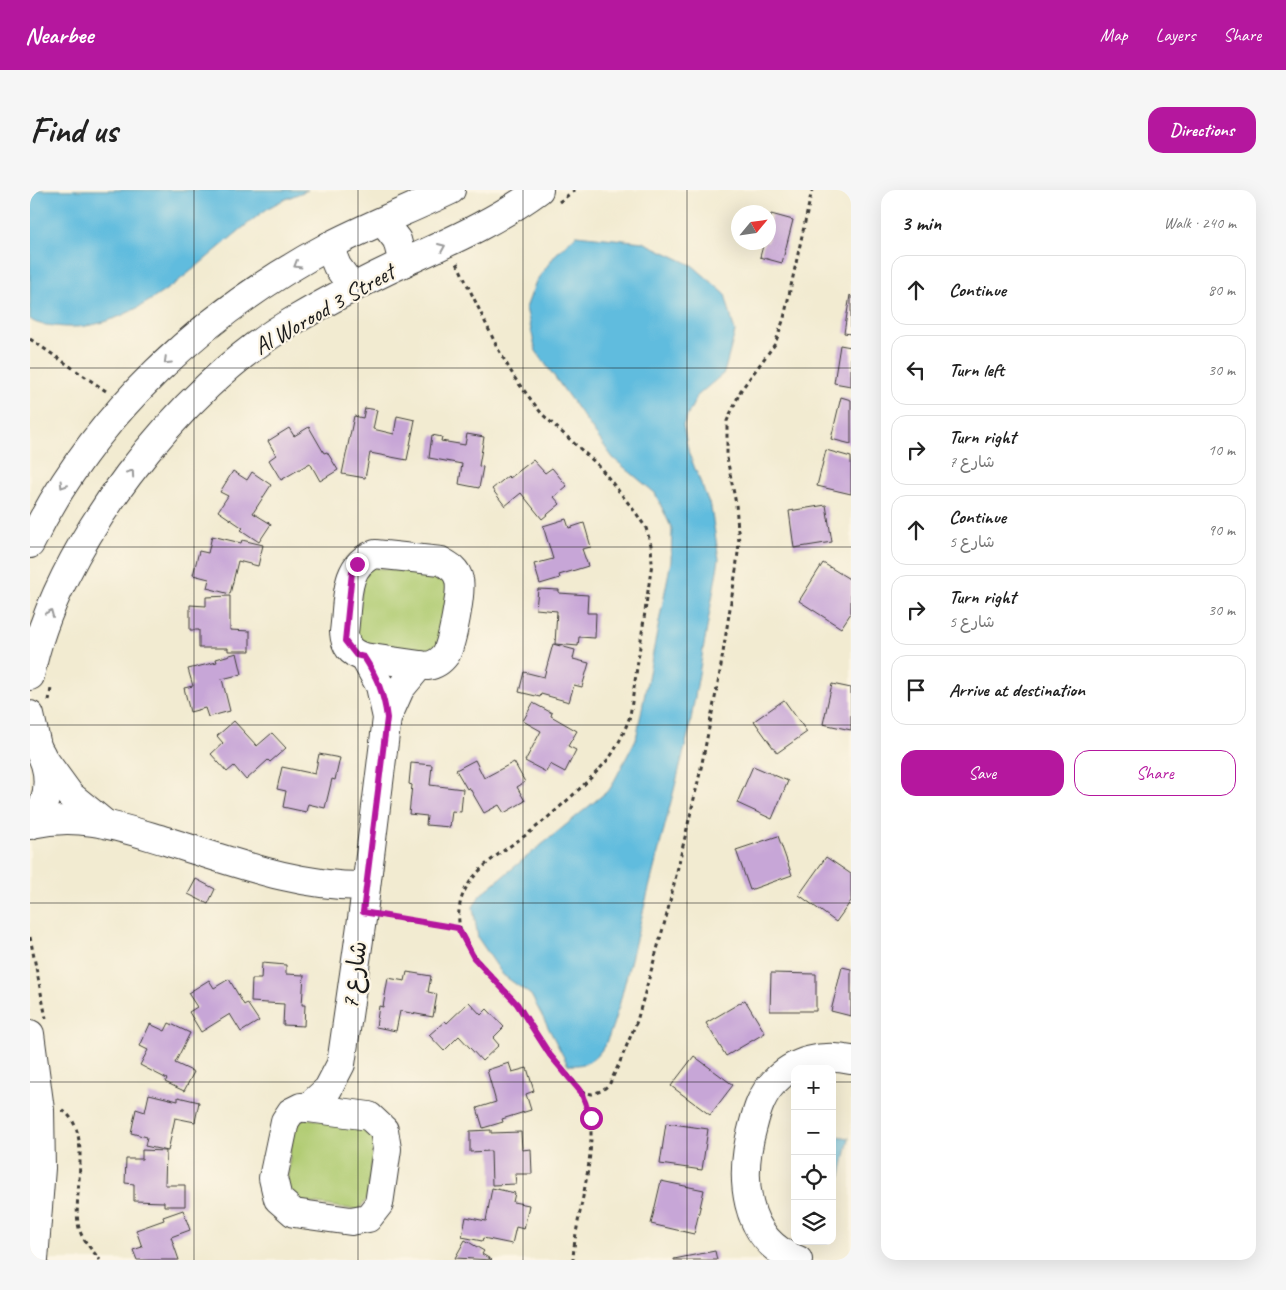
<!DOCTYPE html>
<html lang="en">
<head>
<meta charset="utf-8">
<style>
  :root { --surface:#fff; --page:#f6f6f6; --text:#222; --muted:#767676; --line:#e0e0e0; --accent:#b5179e }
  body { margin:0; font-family:Caveat,"Playpen Sans Arabic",sans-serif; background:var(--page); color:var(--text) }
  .controls { position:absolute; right:15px; bottom:15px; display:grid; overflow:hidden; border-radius:10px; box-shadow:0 5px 20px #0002 }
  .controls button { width:45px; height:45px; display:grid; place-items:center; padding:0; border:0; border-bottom:1px solid var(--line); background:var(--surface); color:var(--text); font:25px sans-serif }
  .compass { position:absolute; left:701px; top:15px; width:45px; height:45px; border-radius:50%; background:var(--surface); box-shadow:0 5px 20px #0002; rotate:61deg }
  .stop { position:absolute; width:15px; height:15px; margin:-11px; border:4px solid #b5179e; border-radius:50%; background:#fff }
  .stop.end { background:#b5179e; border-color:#fff; box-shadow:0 1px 5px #0008 }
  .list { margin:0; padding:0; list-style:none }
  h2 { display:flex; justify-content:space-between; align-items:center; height:65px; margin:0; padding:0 20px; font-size:21px }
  h2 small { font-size:16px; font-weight:400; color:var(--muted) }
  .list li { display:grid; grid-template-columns:32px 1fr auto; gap:15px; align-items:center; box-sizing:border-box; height:70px; margin:0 10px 10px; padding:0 10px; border:1px solid var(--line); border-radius:15px }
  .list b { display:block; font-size:19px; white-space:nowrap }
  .list p { margin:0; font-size:16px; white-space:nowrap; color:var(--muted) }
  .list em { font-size:16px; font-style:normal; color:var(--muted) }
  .actions { display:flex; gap:10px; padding:15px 20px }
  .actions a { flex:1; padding:11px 0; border:1px solid var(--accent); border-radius:15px; text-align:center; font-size:18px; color:var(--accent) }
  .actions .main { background:var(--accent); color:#fff }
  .icon { flex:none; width:28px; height:28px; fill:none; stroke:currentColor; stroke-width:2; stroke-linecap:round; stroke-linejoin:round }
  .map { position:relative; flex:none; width:821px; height:1070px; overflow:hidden; border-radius:15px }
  header { display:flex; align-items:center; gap:30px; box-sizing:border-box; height:70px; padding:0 25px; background:var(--accent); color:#fff }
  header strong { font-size:24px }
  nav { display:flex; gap:28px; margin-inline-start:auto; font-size:18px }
  .intro { display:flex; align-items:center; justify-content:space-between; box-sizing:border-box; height:120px; padding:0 30px }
  h1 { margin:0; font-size:35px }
  .button { padding:12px 22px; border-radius:15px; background:var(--accent); color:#fff; font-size:18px; font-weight:700 }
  main { display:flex; gap:30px; padding:0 30px }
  aside { flex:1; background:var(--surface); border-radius:15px; box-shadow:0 5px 20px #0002 }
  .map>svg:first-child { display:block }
  .green { fill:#b1cc73; stroke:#667448 }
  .water { fill:#60bcde; stroke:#3e6c7d }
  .building { fill:#c7a6d7 }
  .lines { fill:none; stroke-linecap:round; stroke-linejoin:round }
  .minor-casing { stroke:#3c3b37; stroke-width:30 }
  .path { stroke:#3c3b37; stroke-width:3; stroke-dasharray:4 4; stroke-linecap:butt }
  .minor { stroke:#fff; stroke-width:28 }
  .oneway { stroke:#999 }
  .route { stroke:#b5179e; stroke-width:6 }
  .grid { fill:none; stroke:#1c1c1c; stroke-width:1; stroke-opacity:0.55 }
  .labels { text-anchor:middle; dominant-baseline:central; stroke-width:4.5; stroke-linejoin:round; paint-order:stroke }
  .street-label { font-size:24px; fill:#1c1c1c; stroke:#fcf5e5 }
</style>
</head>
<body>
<header>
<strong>Nearbee</strong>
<nav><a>Map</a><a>Layers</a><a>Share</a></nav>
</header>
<div class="intro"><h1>Find us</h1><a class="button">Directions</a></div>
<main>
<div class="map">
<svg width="821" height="1070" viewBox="0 0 821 1070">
  <rect width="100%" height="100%" fill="#fcf5e5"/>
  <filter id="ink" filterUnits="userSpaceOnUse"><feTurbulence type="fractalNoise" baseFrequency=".02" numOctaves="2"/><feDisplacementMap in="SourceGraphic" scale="10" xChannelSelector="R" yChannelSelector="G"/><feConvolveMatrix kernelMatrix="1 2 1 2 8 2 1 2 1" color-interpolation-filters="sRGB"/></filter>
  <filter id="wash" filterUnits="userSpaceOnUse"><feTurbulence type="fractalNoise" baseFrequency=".0096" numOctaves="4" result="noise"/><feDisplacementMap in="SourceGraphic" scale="20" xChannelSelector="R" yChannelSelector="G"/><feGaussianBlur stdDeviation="1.12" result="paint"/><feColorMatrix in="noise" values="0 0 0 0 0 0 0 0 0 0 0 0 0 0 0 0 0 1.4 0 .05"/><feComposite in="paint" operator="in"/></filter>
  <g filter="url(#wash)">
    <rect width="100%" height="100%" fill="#f2ebd1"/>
    <g class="green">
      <path d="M338 377 410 384 416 391 418 400 408 455 398 465 337 457 326 447 334 383Z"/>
      <path d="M274 928 332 936 345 946 337 1009 328 1020 266 1011 256 1001 263 937Z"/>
    </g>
    <g class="water">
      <path d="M0 0H278C266 5 251 10 240 17 179 59 107 148 25 136 17 135 7 135 0 129Z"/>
      <path d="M546 45 613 52 662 75 695 104 705 142 694 183 667 206 653 235 659 264 681 318 689 369 659 541 589 816C580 842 574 879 538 875L501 805 473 785 448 748 443 717 450 705 580 599 606 549 641 371 642 339 625 303 583 268 506 161 496 118 506 91 526 64Z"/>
      <path d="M802 945 819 948 807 1004 802 1003Z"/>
    </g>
    <g id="blocks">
      <g class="building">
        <path d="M741 24 763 30 752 73 730 67 734 52H738Z"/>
        <path d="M820 105 821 106V144L814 143Z"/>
        <path d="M810 155 821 157V196L804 193Z"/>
        <path d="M811 207 821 210V254L801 249Z"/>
        <path d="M335 218 347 220 343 239 364 244 367 226 385 230 377 270 340 263 335 288 312 284 324 226 333 228Z"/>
        <path d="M279 237 294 263 297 262 308 280 290 291 280 273 251 290 239 270 246 265 238 251 259 238 264 246Z"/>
        <path d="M437 244 454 247 449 276 453 277 449 298 429 294 432 274 399 268 402 245 412 247 411 251 435 255Z"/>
        <path d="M796 260 821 267V304L787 296Z"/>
        <path d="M503 270 515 283 522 278 537 296 524 307 530 314 512 329 491 303 475 316 462 299 478 286 480 288Z"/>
        <path d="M203 281 217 290 222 282 241 295 223 323 241 334 229 352 211 340 213 338 188 321 198 306 190 302Z"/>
        <path d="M796 315 802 352 764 358 759 321Z"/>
        <path d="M536 329 539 338 554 333 561 357 552 359 558 376 529 385 530 388 510 394 504 374 523 369 513 336Z"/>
        <path d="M182 346 211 353 212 350 233 355 228 376 208 371 200 404 177 398 179 389 163 385 169 361 178 363Z"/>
        <path d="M793 373 821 390V423L811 438 769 411Z"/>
        <path d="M508 399 529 400V403L558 405 557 423H566L565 448 549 447 548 456 525 454 527 421 506 419Z"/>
        <path d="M200 406V440L220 441V461H198V458H169V440H160V415L176 416V407Z"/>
        <path d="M523 454 545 460 543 469 559 473 552 497 544 495 539 512 511 504 510 507 489 502 494 482 514 487Z"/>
        <path d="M207 463 212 484 192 489 200 521 178 527 175 518 160 522 154 498 163 496 158 479 187 472 186 469Z"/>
        <path d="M802 494 821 498V540L793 534Z"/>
        <path d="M754 510 777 542 747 563 724 531Z"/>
        <path d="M503 513 522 523 521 526 547 541 538 556 546 560 535 582 520 574 516 582 495 571 511 541 493 531Z"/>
        <path d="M204 531 227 556 242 543 256 558 240 572 238 570 216 590 204 576 197 582 181 564 193 553 187 546Z"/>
        <path d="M289 564 310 568 305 590 302 589 295 618 278 614 276 622 253 617 256 601 247 599 252 577 285 584Z"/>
        <path d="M445 570 454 588 484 572 495 592 487 597 495 611 474 623 469 615 454 623 439 597 437 599 426 580Z"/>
        <path d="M381 573 402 575 400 595 433 599 431 622 422 621 420 637 396 635 397 626 379 624 382 595 379 594Z"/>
        <path d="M723 576 758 591 742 629 707 613Z"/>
        <path d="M748 646 762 685 720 700 706 660Z"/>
        <path d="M796 667 821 684V711L806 732 769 705Z"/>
        <path d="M166 689 185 699 178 714 158 704Z"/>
        <path d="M232 773 256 775V784L274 785 272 815H275L274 836 253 835 254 814 221 812 222 789H231Z"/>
        <path d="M812 777 821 779V826L801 821Z"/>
        <path d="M377 782 401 786 398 802 407 804 403 827 370 821 366 841 346 837 349 816 353 817 358 788 375 791Z"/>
        <path d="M741 783 786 784V821H740Z"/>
        <path d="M199 789 214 815 217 813 229 831 211 842 200 824 171 842 159 822 167 817 158 803 179 790 184 798Z"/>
        <path d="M715 810 735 843 696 866 676 833Z"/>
        <path d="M439 812 451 825 457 819 474 837 463 848 469 855 452 871 429 846 414 861 399 845 415 831 417 833Z"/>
        <path d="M139 833 160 843 145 873 164 882 154 901 135 892 137 889 110 875 118 860 110 856 120 834 135 841Z"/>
        <path d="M664 866 703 895 680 925 641 896Z"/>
        <path d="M479 873 482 882 497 878 504 901 496 904 501 920 472 929 473 932 453 938 447 918 466 912 457 880Z"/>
        <path d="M119 904 148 911V907L169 912 165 932 145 928 138 961 115 956 117 947 101 943 106 919 115 922Z"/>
        <path d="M636 933 678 939 672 980 630 974Z"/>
        <path d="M461 940V943L491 942 492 960 501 959 502 984H485L486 994 462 995 461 961 440 962V941Z"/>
        <path d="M112 960 136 961 135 995H155V1016H134V1012L104 1011V994L95 993 96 969H112Z"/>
        <path d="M631 991 674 1000 664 1044 621 1034Z"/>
        <path d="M462 998 485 1003 483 1012 499 1015 494 1039 486 1037 482 1054 453 1048 452 1051 432 1047 436 1027 456 1031Z"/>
        <path d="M153 1020 160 1040 141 1047 149 1070H107L103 1060 112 1057 106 1040 134 1030 133 1027Z"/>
        <path d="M435 1050 454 1061 452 1064 462 1070 425 1068Z"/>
        <path d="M685 1061 687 1070H644V1069Z"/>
      </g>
    </g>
  </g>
  <g filter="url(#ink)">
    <use href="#blocks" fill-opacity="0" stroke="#3c3b37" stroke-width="1"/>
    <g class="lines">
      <g class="minor-casing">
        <g id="minor">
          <path d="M353 32 367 50 373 73"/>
          <path d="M299 56 307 76 323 98"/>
          <path d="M0 354C63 225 174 122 301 55 340 35 381 19 421 0"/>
          <path d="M345 364 411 371C420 376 427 380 429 390 432 402 422 453 416 464 411 471 405 475 397 476L334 467C320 463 315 456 314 442 318 414 313 374 345 364Z"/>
          <path d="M0 486C23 360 152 194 263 131 299 110 336 90 373 73 421 51 467 31 509 0"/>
          <path d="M0 525 7 556"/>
          <path d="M357 528 370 499 390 475"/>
          <path d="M0 549C24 574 23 610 0 635"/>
          <path d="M16 572 40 605 73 632"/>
          <path d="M1 634C52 623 88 637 136 651 201 671 267 697 336 696"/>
          <path d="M0 844 10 920 11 978 4 1070"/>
          <path d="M271 917 339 926 354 940 357 959 349 1014 338 1028 321 1031 264 1023 248 1009 243 988 255 931 261 922Z"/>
          <path d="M277 918 298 899 311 874 333 722 357 528 350 496 334 467"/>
          <path d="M768 1070C712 1050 709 985 723 936 727 920 732 904 744 892 764 870 793 864 821 870"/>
        </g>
      </g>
      <g class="path">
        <path d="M529 12 545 0"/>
        <path d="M427 73 468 159 486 190 512 224 569 276 606 323 616 338 621 355 622 373 600 526C595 540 589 554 580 567 561 590 524 623 500 642 476 660 440 679 431 710 418 756 463 783 487 814 500 830 508 849 520 865 531 880 548 892 555 910 573 953 545 1022 543 1070"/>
        <path d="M0 149 76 201"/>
        <path d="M19 511 21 498"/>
        <path d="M354 726 428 738"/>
        <path d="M0 747 16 828"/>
        <path d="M551 902 562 904 571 901 579 895 589 874 607 831 637 724 670 583 689 488 706 380 709 353 706 314 697 268V231L711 200 745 154 754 128 782 0"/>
        <path d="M32 920C65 941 41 1007 49 1038 52 1050 63 1061 70 1070"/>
      </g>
      <use href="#minor" class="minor"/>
    </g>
    <defs><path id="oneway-chevron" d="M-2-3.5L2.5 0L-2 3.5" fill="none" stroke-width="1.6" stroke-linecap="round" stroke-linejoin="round" transform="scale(1.25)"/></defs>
    <g class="oneway">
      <use href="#oneway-chevron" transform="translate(412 57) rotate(-23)"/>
      <use href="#oneway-chevron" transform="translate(267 75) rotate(150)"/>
      <use href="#oneway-chevron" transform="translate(137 171) rotate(136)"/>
      <use href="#oneway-chevron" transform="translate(101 283) rotate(-55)"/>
      <use href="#oneway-chevron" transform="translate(33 295) rotate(122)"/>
      <use href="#oneway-chevron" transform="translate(20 423) rotate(-67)"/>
    </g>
  </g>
  <g class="lines" filter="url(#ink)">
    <path class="route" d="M327 374 322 382 315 451 326 465 334 467C347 487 354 504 357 528L333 722 428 738 444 768 487 814 520 865 551 902 561 928"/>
  </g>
  <path class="grid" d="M164 0V1070M328 0V1070M493 0V1070M657 0V1070M0 178H821M0 357H821M0 535H821M0 713H821M0 892H765M802 892H821"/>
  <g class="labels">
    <g class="street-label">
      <text transform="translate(294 119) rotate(-30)">Al Worood 3 Street</text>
      <text transform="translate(324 785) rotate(-82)">شارع 7</text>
    </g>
  </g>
</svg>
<div class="controls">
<button>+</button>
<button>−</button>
<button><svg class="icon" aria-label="locate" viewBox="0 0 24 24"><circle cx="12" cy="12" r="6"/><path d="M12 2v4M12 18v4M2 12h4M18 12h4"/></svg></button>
<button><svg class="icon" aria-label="layers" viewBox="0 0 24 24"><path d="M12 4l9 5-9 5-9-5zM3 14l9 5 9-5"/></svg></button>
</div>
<svg class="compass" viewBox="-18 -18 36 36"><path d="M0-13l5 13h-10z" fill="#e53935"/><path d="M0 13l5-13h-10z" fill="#767676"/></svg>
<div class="stop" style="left:561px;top:928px"></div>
<div class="stop end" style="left:327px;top:374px"></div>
</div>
<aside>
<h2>3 min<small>Walk · 240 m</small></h2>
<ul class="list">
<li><svg class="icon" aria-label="ahead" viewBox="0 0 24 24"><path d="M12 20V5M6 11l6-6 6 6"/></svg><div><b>Continue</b></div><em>80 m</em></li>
<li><svg class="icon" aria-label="left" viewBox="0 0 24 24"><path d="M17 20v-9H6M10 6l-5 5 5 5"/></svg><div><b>Turn left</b></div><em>30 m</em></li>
<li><svg class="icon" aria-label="right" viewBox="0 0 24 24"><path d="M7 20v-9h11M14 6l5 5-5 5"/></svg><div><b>Turn right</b><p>شارع 7</p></div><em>10 m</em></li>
<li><svg class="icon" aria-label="ahead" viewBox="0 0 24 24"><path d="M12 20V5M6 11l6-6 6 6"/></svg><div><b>Continue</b><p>شارع 5</p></div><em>90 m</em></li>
<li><svg class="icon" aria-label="right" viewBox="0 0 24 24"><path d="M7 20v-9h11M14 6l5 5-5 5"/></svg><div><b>Turn right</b><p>شارع 5</p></div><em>30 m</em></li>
<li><svg class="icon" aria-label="arrive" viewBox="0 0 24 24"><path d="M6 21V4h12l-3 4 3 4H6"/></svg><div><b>Arrive at destination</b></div></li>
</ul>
<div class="actions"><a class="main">Save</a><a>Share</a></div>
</aside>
</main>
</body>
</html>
